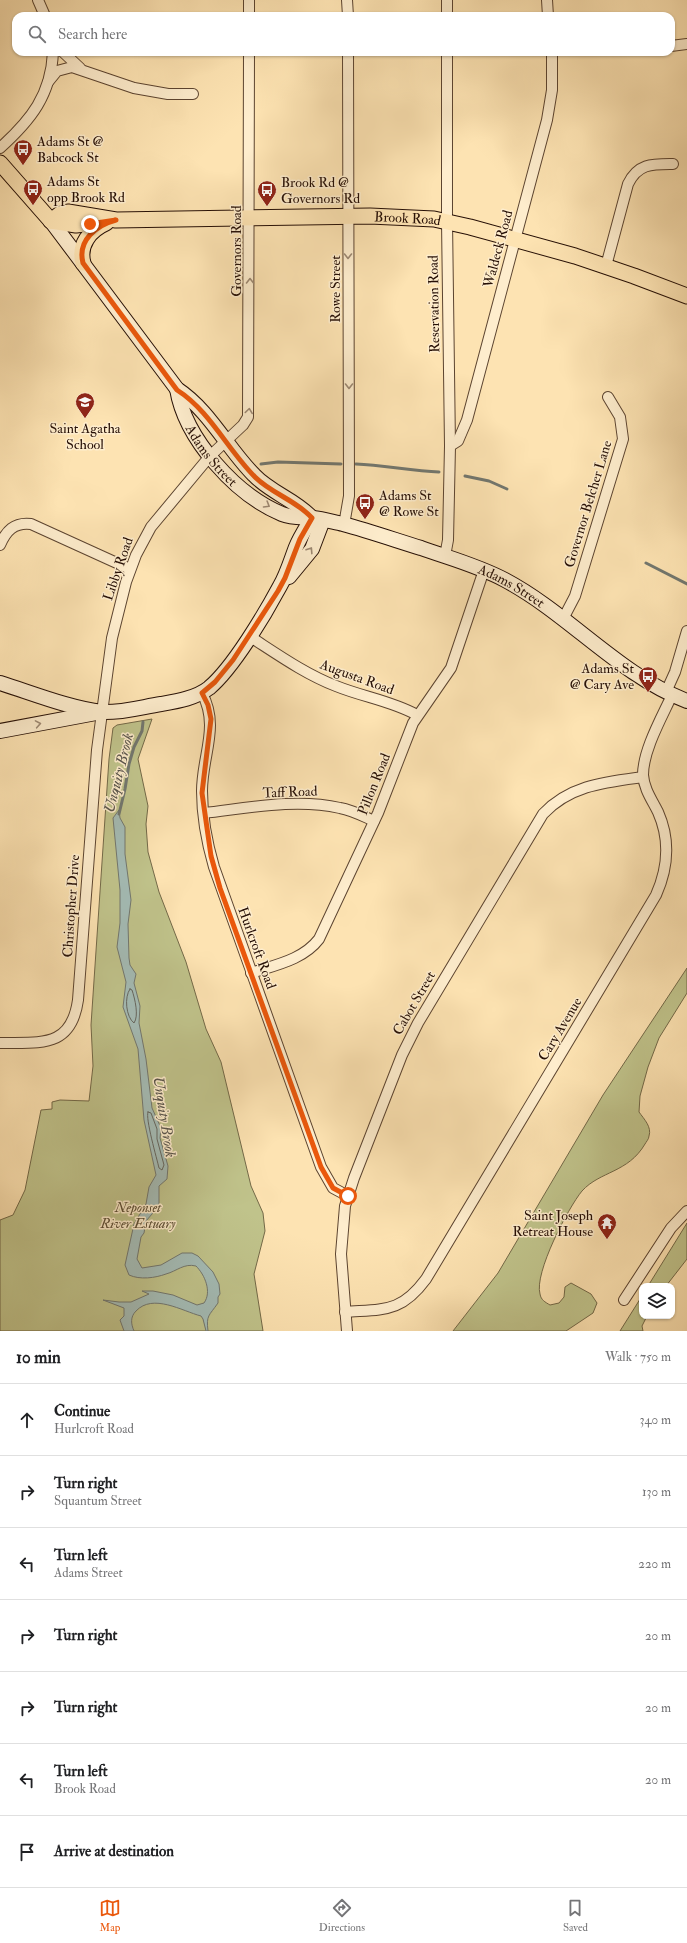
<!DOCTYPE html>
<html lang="en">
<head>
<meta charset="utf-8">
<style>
  :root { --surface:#fff; --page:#f2f2f2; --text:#202124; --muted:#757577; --line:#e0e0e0; --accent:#ea580c }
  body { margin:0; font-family:"IM FELL Double Pica",serif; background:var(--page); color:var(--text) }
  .controls { position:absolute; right:12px; bottom:12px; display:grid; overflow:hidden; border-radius:8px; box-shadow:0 1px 3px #0004 }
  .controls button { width:36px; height:36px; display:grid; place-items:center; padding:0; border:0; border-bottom:1px solid var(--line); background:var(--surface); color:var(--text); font:20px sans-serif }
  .stop { position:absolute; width:12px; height:12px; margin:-9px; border:3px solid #ea580c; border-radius:50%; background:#fff }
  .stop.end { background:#ea580c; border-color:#fff; box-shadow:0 1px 4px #0008 }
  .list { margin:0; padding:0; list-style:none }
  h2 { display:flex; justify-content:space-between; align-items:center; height:52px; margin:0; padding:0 16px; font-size:17px }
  h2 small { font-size:13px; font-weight:400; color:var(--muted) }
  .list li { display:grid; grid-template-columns:26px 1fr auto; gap:12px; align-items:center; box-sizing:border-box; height:72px; padding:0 16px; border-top:1px solid var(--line) }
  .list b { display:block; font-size:15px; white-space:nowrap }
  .list p { margin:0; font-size:13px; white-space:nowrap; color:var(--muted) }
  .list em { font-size:13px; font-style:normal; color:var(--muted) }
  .icon { flex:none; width:22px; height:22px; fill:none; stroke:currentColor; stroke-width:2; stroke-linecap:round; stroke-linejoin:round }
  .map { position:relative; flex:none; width:687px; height:1331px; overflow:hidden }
  .search { position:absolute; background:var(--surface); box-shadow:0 1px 3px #0004; left:12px; right:12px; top:12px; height:44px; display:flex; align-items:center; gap:10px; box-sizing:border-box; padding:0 14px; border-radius:12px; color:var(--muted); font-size:15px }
  .sheet { height:556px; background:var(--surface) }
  nav { display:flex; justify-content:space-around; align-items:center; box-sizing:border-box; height:56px; border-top:1px solid var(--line); background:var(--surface); font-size:11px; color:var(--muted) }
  nav a { display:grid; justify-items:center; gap:2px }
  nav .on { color:var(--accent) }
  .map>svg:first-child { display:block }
  .green { fill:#c0c38b; stroke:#736948 }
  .water { fill:#a4bcb6; stroke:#72776f }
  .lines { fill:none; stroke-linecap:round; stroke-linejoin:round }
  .shore { stroke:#65665e; stroke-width:1 }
  .stream { stroke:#72776f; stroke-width:3 }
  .street-casing { stroke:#5c4430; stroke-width:12 }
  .secondary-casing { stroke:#260f05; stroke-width:16 }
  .primary-casing { stroke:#260f05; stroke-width:17 }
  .street { stroke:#feedcd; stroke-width:10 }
  .secondary { stroke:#feedcd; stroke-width:14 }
  .primary { stroke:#fde3b2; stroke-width:15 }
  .oneway { stroke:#9d8973 }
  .route { stroke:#ea580c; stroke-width:5 }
  .labels { text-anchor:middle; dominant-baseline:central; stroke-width:3; stroke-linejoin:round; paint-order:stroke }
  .poi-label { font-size:14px; fill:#260f05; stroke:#feedcd; text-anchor:start }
  .street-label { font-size:14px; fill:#260f05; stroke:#feedcd }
  .park-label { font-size:14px; font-style:italic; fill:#5c4e34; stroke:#feedcd }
  .water-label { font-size:15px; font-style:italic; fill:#58544c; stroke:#feedcd }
</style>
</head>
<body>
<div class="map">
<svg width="687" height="1331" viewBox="0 0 687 1331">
  <rect width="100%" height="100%" fill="#fde3b2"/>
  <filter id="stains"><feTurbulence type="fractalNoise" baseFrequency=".005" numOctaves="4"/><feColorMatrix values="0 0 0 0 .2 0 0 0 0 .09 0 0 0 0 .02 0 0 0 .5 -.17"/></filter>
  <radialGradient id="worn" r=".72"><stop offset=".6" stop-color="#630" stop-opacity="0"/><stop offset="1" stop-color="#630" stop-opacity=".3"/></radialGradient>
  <g class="green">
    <path d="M152 719 138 759 148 806 146 824 148 852 159 892 186 962 206 1029 221 1062 251 1186 263 1213 265 1231 254 1274 263 1331H0V1220L13 1215 25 1190 41 1110 52 1109V1102L60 1100 89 1101 93 1066 91 1025 109 759 113 728 117 725Z"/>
    <path d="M687 968V993L659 1038 648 1067 640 1096 639 1112C644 1119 652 1127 649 1136 649 1139 646 1142 645 1144 628 1173 600 1171 582 1191 568 1208 534 1273 540 1294 541 1300 545 1302 550 1305L559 1303 564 1297 565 1287 571 1283 591 1294 597 1303 593 1313 566 1331H453L498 1273 603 1095Z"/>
    <path d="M687 1223V1259L666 1286H648Z"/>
    <path d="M642 1296V1316H647L642 1326 643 1331H620Z"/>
  </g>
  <path class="water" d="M119 810 120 818 125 827V854L131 900 128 924 129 958 130 965 136 974 134 983 140 1006 139 1023 146 1059 152 1108 161 1128 160 1138 168 1166 167 1179 159 1186V1206L146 1221 144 1233 141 1237 137 1259 142 1268 161 1265 182 1253H192L198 1256 213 1272 219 1284 220 1294 218 1297V1303C209 1316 206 1315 208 1331H206L203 1319 201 1316C182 1311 153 1293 136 1311 130 1317 131 1324 134 1331H124L120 1320 124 1316V1308L103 1300 119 1302H131L149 1294 142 1291H153L173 1295 197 1305 204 1303C212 1292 205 1275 196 1266 184 1263 177 1271 166 1274 155 1278 140 1280 129 1275L125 1265 134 1224 146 1204 149 1187 156 1175 144 1120 138 1049 123 1007 126 982 117 947 120 923V890L113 818Z"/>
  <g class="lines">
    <g class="shore">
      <path d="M130 989 132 990C135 999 139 1016 134 1023 126 1017 124 997 130 989Z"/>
      <path d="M148 1112 151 1113 157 1129V1139L164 1165 162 1170 159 1168C157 1159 145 1118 148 1112Z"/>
    </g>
    <g class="stream">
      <path d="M261 464 278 462 341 464"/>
      <path d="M356 464C384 465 411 471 439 472"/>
      <path d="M465 476 489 481 507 489"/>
      <path d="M646 563 687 584"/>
      <path d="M119 814 125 789 129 764 134 747 142 731 143 722"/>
    </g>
    <g class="street-casing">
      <g id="street">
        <path d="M38 0 45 16"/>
        <path d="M249 0V16"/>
        <path d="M347 0 348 16"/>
        <path d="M547 0 548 16"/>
        <path d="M447 16V0"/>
        <path d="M671 46 687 44"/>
        <path d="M63 52 80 68"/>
        <path d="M48 82 57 71 72 67 134 88 168 94H193"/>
        <path d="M0 148C31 120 51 95 53 52"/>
        <path d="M606 266 628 184C638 163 653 164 673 164"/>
        <path d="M450 446 458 441 467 420 547 120 552 90V52"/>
        <path d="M344 525 349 496 348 52"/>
        <path d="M0 545C6 531 14 522 31 524L130 569"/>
        <path d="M445 556 448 540 450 446 447 221V52"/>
        <path d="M563 619 575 596 623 439 620 417 608 397"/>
        <path d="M249 636C277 654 305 674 336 686 363 697 392 701 417 715"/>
        <path d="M666 692 675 672 687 631"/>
        <path d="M202 693C220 727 202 755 202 791 202 817 207 843 214 867L321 1167 333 1188 348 1196"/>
        <path d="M204 813C248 808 296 798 340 808 352 810 363 816 374 821"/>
        <path d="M251 973C275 965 303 960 319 939L378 813 413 723 451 668 484 570"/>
        <path d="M0 1043C40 1042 71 1049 78 1000L97 750 112 638 126 582 136 555 151 527 210 456 243 425 248 417 249 52"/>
        <path d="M624 1300 671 1228 687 1211"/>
        <path d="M345 1312C384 1309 401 1313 426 1279L656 895C668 868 670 839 658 812 652 800 644 789 643 775 643 750 662 717 672 695"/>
        <path d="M347 1331 341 1254 345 1206 354 1178 402 1055 418 1023 543 814C570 785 606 782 643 777"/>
      </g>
    </g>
    <g class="secondary-casing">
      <g id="secondary">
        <path d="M51 221 177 389C210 411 227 448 254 475 271 493 296 500 312 518"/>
        <path id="s1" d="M177 389C185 439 236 495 282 514 292 518 302 517 313 518 323 519 333 522 343 524 369 531 395 540 421 548 449 558 479 566 505 580 569 614 619 675 687 701"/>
        <path d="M289 577 312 549 323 520"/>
        <path d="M0 683C32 693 69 708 102 712 121 713 142 707 161 704 178 701 196 698 209 688 233 668 265 614 280 586 287 574 291 560 296 547 300 537 306 528 312 518"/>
        <path d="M0 731 96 713"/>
      </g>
    </g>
    <g class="primary-casing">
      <g id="primary">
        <path d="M0 163 51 221"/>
        <path id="s2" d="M51 221 60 214 68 212 116 220 370 216 434 219 470 227 575 256 634 276 687 296"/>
        <path d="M51 221 76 225 102 222"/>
        <path d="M83 263C78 245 90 230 106 223"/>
      </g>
    </g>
    <use href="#street" class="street"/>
    <use href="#secondary" class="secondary"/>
    <use href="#primary" class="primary"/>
  </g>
  <defs><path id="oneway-chevron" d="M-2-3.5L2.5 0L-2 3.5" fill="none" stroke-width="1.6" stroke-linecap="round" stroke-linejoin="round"/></defs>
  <g class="oneway">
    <use href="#oneway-chevron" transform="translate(348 256) rotate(90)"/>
    <use href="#oneway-chevron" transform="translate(250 281) rotate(-90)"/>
    <use href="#oneway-chevron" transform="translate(349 386) rotate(90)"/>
    <use href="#oneway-chevron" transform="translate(249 411) rotate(-82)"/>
    <use href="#oneway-chevron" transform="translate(267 505) rotate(31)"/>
    <use href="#oneway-chevron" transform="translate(310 550) rotate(-57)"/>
    <use href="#oneway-chevron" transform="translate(38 724) rotate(-10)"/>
  </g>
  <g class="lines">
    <path class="route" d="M90 224 116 220C97 225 77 240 83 263L177 390C210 411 227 449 255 477 272 494 296 500 312 518L300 539 285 578 278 591 233 660 215 682 202 693 208 705 211 719 202 793 211 856 220 888 321 1167 333 1188 348 1196"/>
  </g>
  <defs>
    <g id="bus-pin" transform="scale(1)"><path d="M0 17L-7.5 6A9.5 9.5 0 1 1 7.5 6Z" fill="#8f2418" stroke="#feedcd"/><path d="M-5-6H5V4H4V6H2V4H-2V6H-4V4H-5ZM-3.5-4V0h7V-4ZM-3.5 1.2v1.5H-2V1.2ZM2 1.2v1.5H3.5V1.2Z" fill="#fff"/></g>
    <g id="school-pin" transform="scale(1)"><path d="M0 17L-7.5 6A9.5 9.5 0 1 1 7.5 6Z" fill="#8f2418" stroke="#feedcd"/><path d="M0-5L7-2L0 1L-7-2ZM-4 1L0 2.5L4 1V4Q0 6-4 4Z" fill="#fff"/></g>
    <g id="temple-pin" transform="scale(1)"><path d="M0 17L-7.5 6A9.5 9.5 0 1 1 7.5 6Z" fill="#8f2418" stroke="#feedcd"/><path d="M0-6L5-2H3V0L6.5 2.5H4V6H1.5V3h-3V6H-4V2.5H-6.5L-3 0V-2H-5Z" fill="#fff"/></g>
  </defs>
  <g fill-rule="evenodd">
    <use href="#bus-pin" x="23" y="149"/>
    <use href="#bus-pin" x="33" y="189"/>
    <use href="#bus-pin" x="267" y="190"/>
    <use href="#school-pin" x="85" y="402"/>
    <use href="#bus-pin" x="365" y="503"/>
    <use href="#bus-pin" x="648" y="676"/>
    <use href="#temple-pin" x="607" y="1223"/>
  </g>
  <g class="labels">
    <g class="poi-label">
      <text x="37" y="141">Adams St @<tspan x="37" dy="16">Babcock St</tspan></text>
      <text x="47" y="181">Adams St<tspan x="47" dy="16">opp Brook Rd</tspan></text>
      <text x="281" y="182">Brook Rd @<tspan x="281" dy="16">Governors Rd</tspan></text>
      <text x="85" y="428" text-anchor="middle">Saint Agatha<tspan x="85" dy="16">School</tspan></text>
      <text x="379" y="495">Adams St<tspan x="379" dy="16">@ Rowe St</tspan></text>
      <text x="634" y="668" text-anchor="end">Adams St<tspan x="634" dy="16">@ Cary Ave</tspan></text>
      <text x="593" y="1215" text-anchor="end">Saint Joseph<tspan x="593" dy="16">Retreat House</tspan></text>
    </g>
    <g class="street-label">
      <text stroke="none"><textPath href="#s2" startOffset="360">Brook Road</textPath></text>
      <text transform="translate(498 249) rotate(-75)">Waldeck Road</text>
      <text transform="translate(236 251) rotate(-90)">Governors Road</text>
      <text transform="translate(335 289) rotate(-90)">Rowe Street</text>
      <text transform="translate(434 304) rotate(-91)">Reservation Road</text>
      <text stroke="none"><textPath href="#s1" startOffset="76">Adams Street</textPath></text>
      <text transform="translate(588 504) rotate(-73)">Governor Belcher Lane</text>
      <text transform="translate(118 569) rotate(-71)">Libby Road</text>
      <text stroke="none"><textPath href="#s1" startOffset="411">Adams Street</textPath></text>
      <text transform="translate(357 677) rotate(20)">Augusta Road</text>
      <text transform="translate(374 784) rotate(-68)">Pillon Road</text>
      <text transform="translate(290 792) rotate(-2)">Taff Road</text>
      <text transform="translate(71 906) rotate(-86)">Christopher Drive</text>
      <text transform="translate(257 948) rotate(70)">Hurlcroft Road</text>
      <text transform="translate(414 1003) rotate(-60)">Cabot Street</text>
      <text transform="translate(560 1029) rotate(-59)">Cary Avenue</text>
    </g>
    <g class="park-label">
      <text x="138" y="1207">Neponset<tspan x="138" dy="16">River Estuary</tspan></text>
    </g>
    <g class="water-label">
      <text transform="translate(119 773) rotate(-76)">Unquity Brook</text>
      <text transform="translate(164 1117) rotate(81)">Unquity Brook</text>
    </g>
  </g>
  <rect width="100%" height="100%" filter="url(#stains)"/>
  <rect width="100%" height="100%" fill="url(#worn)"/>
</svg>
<div class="controls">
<button><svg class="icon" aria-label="layers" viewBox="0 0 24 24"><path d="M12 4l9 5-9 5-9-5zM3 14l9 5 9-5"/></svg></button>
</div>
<div class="stop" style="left:348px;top:1196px"></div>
<div class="stop end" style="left:90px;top:224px"></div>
<div class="search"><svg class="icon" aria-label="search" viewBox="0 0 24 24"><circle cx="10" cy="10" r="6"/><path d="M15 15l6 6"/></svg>Search here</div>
</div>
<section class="sheet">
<h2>10 min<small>Walk · 750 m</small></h2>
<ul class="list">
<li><svg class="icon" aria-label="ahead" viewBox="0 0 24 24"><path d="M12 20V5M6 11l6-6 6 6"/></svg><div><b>Continue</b><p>Hurlcroft Road</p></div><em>340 m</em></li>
<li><svg class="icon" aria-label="right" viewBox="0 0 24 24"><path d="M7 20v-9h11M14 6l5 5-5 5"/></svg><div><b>Turn right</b><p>Squantum Street</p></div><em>130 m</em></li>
<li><svg class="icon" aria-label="left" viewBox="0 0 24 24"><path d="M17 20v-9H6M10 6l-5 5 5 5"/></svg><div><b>Turn left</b><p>Adams Street</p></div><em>220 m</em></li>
<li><svg class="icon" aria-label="right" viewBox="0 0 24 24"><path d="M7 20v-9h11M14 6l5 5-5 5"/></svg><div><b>Turn right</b></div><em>20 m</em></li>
<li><svg class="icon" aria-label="right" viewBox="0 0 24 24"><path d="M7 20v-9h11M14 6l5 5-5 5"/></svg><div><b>Turn right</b></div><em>20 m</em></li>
<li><svg class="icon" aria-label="left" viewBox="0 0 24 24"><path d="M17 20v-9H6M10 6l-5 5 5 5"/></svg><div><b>Turn left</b><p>Brook Road</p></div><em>20 m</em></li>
<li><svg class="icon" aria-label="arrive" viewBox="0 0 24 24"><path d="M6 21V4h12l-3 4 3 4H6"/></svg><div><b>Arrive at destination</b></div></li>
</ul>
</section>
<nav>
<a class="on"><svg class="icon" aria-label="map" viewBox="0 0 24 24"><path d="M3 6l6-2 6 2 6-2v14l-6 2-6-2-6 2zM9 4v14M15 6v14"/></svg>Map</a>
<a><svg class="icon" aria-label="directions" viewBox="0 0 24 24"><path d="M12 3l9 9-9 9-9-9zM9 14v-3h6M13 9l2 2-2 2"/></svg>Directions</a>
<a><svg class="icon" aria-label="saved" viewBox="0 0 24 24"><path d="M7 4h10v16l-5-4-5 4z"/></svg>Saved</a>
</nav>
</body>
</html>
